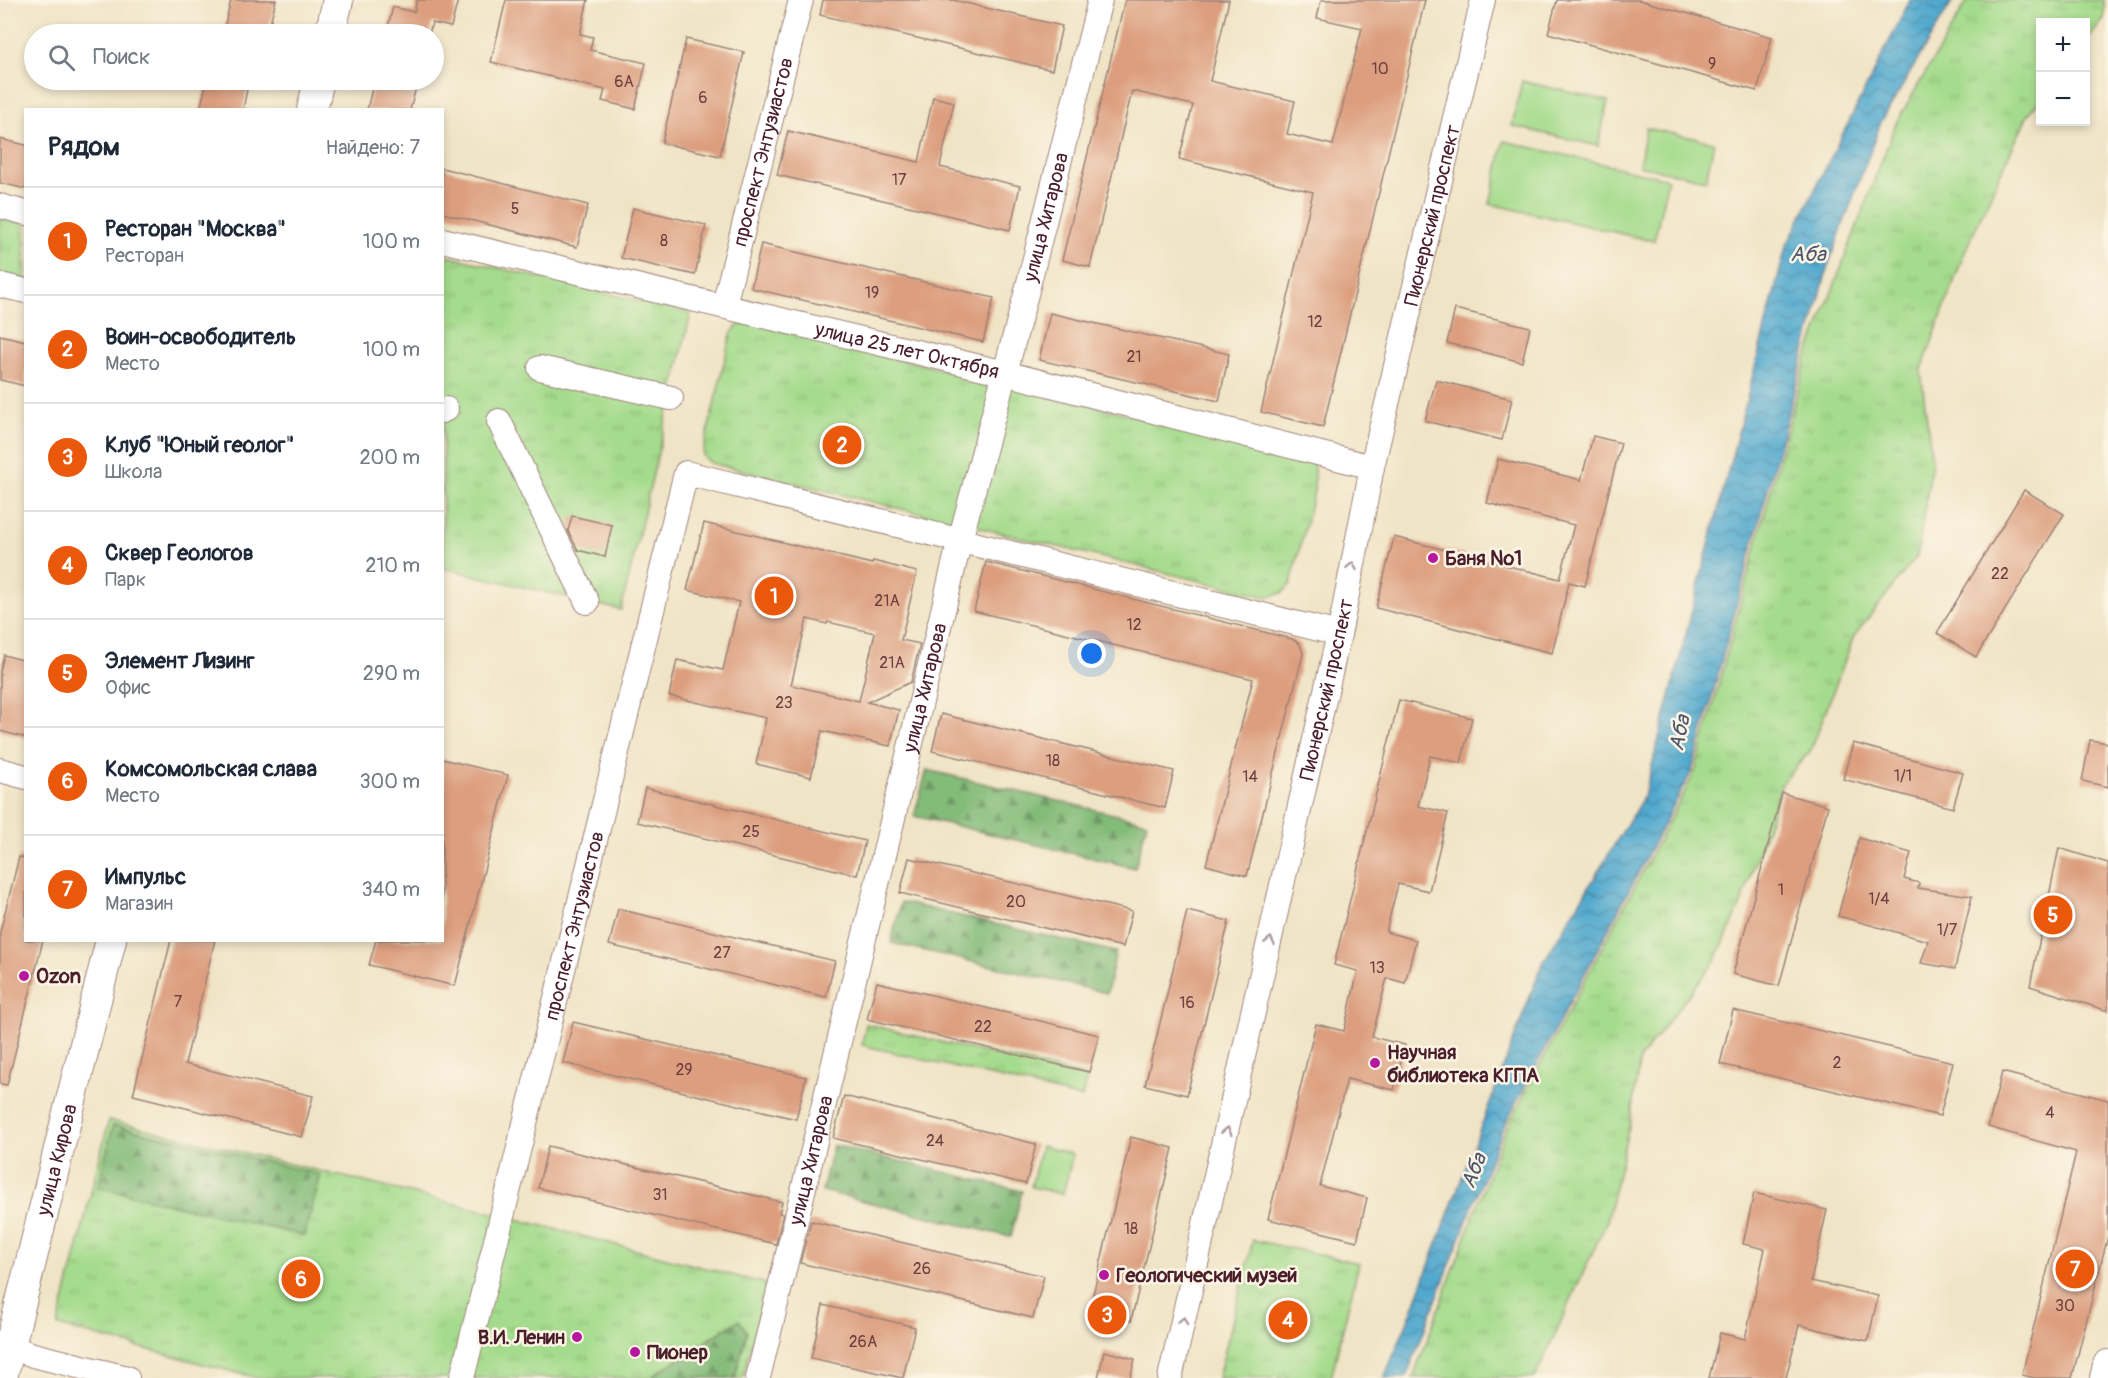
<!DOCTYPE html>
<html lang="ru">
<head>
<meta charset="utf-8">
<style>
  :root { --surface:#fff; --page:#f2f2f3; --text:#1f2937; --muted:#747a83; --line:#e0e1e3; --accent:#ea580c }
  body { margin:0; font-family:Pangolin,sans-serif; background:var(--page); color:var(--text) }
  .controls { position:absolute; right:18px; top:18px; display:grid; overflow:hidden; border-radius:0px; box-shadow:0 3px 9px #0003 }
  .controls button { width:54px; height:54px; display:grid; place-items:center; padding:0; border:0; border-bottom:2px solid var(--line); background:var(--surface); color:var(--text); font:30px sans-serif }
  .you { position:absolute; left:1092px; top:654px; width:21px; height:21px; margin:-15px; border:4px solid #fff; border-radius:50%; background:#1a73e8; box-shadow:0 0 0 9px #1a73e833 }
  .badge { display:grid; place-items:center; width:39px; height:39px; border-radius:50%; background:var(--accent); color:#fff; font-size:20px; font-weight:700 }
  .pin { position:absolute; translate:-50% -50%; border:3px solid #fff; box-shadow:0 2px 6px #0006 }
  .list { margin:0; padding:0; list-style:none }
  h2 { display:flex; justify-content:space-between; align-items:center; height:78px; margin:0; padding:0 24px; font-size:26px }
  h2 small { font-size:20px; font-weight:400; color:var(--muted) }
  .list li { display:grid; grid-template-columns:39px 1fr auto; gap:18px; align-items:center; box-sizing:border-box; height:108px; padding:0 24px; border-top:2px solid var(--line) }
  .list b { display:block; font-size:22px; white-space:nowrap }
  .list p { margin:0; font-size:20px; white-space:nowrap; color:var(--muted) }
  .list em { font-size:20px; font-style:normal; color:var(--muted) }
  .icon { flex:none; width:33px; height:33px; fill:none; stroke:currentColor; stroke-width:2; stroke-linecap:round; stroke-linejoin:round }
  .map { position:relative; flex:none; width:2108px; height:1378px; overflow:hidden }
  .search { position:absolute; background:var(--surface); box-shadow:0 3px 9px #0003; left:24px; top:24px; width:420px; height:66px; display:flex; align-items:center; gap:15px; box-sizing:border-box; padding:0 21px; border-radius:33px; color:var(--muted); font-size:22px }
  .panel { position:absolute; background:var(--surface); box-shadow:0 3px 9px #0003; left:24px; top:108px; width:420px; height:834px; border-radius:0px }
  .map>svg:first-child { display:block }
  .grass { fill:url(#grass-tufts); stroke:#777d5c; stroke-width:1.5 }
  .forest { fill:url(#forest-firs); stroke:#666d52; stroke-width:1.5 }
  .pitch { fill:#a4db8c; stroke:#777d5c; stroke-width:1.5 }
  .water { fill:url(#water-waves); stroke:#4e647c; stroke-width:1.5 }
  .building { fill:#dc9e7e; fill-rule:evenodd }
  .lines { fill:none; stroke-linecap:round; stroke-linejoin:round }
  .minor-casing { stroke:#9d8278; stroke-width:26 }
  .major-casing { stroke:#9d8278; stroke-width:32 }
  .minor { stroke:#fff; stroke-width:24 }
  .major { stroke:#fff; stroke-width:30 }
  .oneway { stroke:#ae9aa0 }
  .poi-dot { fill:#b5179e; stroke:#fcf5e5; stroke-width:2 }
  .labels { text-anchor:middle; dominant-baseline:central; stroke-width:5; stroke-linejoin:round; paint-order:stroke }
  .number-label { font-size:16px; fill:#6e3f40 }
  .street-label { font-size:20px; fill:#4a1f2b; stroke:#fcf5e5 }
  .poi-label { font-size:20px; font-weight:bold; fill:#4a1f2b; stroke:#fcf5e5; text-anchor:start }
  .water-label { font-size:21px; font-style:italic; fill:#4d566c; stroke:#fcf5e5 }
</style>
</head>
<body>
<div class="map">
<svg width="2108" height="1378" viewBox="0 0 2108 1378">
  <defs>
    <pattern id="grass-tufts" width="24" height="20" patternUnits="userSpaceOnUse" patternTransform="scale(1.5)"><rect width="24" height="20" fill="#a4db8c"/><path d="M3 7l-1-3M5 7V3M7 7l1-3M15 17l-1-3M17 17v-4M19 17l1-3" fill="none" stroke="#8fbc79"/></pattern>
    <pattern id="forest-firs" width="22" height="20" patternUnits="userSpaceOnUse" patternTransform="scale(1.5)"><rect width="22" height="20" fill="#83bb78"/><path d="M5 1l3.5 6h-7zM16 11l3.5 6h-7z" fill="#6d9763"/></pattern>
    <pattern id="water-waves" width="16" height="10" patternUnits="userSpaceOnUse" patternTransform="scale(1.5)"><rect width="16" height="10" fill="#51a9ce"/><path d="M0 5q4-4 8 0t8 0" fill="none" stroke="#4589a7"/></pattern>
  </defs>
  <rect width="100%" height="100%" fill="#fcf5e5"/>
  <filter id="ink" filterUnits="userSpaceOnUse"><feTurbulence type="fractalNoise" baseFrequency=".0167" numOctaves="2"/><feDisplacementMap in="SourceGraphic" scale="12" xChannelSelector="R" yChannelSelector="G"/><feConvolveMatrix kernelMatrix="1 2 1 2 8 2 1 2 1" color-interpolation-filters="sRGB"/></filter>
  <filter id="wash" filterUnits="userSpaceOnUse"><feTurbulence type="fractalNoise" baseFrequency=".008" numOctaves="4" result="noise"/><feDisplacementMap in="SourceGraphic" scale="24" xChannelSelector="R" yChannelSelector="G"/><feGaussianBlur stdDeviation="1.35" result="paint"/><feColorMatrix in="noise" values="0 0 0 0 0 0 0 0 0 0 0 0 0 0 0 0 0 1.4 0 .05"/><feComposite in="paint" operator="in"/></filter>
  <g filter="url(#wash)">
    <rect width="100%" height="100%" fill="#f0e4c6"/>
    <g class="grass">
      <path d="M1968 0H2104V19L2086 42V22H2040V99L2027 116 1965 251 1921 372 1932 462 1917 556 1854 636 1811 750 1782 783 1740 907 1715 961 1640 1058 1630 1122 1607 1221 1535 1378H1413L1505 1131 1695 772 1806 360 1896 123Z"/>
      <path d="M0 218 25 224V283L0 277Z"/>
      <path d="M443 255 691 313 621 610 443 568Z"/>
      <path d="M746 322 1304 457 1314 465V491L1291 584 1282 593 1267 597 711 463 703 456 704 447 731 334 737 326Z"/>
      <path d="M866 1024 1087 1077 1082 1098 862 1045Z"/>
      <path d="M109 1120 501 1215 767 1284 743 1378H257L58 1326Z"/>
      <path d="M1253 1240 1359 1263 1331 1378H1218Z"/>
    </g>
    <g class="forest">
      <path d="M927 770 1147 822 1135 868 914 816Z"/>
      <path d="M901 902 1116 952 1107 993 891 943Z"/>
      <path d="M113 1125 321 1175 304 1236 98 1187Z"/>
      <path d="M833 1145 1022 1191 1011 1237 822 1191Z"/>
      <path d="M739 1320 747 1332 735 1378H654V1375Z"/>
    </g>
    <g class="pitch">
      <path d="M1522 81 1608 101 1598 146 1512 126Z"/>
      <path d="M1646 128 1714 142 1706 180 1639 166Z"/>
      <path d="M1504 141 1668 179 1654 241 1490 204Z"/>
      <path d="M1041 1146 1073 1154 1063 1194 1031 1187Z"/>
    </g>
    <path class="water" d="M1910 0H1953L1881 122 1828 266 1692 771 1502 1130 1406 1378H1384L1411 1313 1542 964 1644 796 1786 247Z"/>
    <g id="blocks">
      <g class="building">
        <path d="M231 0H276L267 34H249L224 28Z"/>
        <path d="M417 0H458L451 27 432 23 429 34H386L393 7 414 12Z"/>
        <path d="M506 0H588L580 34 593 37 590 50 646 63 635 109 602 101 605 90 491 62Z"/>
        <path d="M823 0H953L1062 26 1052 70 820 15Z"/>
        <path d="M1125 0H1229L1210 81 1295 101 1287 134 1333 145 1362 28 1317 18 1321 0H1425L1323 427 1261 412 1313 192 1179 159 1193 105 1132 91 1090 267 1062 260Z"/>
        <path d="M1557 0H1639L1772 37 1757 91 1548 33Z"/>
        <path d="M686 39 744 52 720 156 662 143Z"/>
        <path d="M207 80 247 89 243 110H200Z"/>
        <path d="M374 80H418L410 110H367Z"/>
        <path d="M933 97 954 102 940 167 1020 186 1010 230 777 175 788 131 919 162Z"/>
        <path d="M0 139 26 145V189L0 183Z"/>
        <path d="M442 168 588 205 577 247 442 213Z"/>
        <path d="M633 208 706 225 695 275 621 258Z"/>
        <path d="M761 244 994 298 983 342 751 288Z"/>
        <path d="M1455 309 1530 327 1522 362 1447 343Z"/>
        <path d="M1050 313 1229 354 1219 401 1039 360Z"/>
        <path d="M0 335 26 341V386L0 380Z"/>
        <path d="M1436 380 1512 399 1502 440 1425 421Z"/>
        <path d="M1593 436 1621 443 1585 586 1569 582 1552 653 1376 608 1394 537 1560 579 1574 525 1487 503 1498 459 1581 480Z"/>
        <path d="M2024 490 2064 514 1976 657 1937 633Z"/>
        <path d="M572 516 612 525 605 557 578 550 568 531Z"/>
        <path d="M704 523 872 564 873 561 917 572 901 640 920 644 911 682 867 702 899 710 890 746 822 731 811 777 756 764 766 718 669 696 677 660 723 670 739 602 687 590ZM807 619 827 624 828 622 875 633 859 701 791 685Z"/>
        <path d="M986 562 1292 639 1300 644 1303 654 1247 876 1206 865 1253 679 974 611Z"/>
        <path d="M4 655 26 661V738L0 731V671Z"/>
        <path d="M1399 700 1472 718 1461 763 1430 756 1418 806 1448 813 1429 891 1398 884 1386 932 1416 940 1405 983 1387 978 1372 1037 1405 1045 1394 1090 1347 1079 1320 1186 1367 1198 1357 1241 1268 1219 1316 1024 1344 1031 1358 971 1334 965Z"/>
        <path d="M941 714 1174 771 1165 808 932 751Z"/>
        <path d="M2090 740 2108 743V787L2082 781Z"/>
        <path d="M1853 743 1963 773 1953 808 1843 779Z"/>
        <path d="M442 759 508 775 455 986 369 965 376 940H442Z"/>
        <path d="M645 788 865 841 857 875 637 822Z"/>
        <path d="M1782 793 1828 806 1779 986 1733 974Z"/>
        <path d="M1859 838 1911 853 1904 879 1919 883 1918 888 1972 896 1955 969 1921 963 1928 941 1838 916Z"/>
        <path d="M2059 848 2108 863V1011L2030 986Z"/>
        <path d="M19 857 26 858V940H43L7 1085 0 1084V932Z"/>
        <path d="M909 858 1132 911 1123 947 900 893Z"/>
        <path d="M618 909 835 961 826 997 609 945Z"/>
        <path d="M1187 911 1229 921 1187 1095 1145 1085Z"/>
        <path d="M171 940H215L185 1064 313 1096 302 1137 133 1095Z"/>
        <path d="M877 982 1099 1035 1089 1072 867 1019Z"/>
        <path d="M1733 1010 1953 1062 1940 1116 1720 1064Z"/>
        <path d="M573 1022 806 1077 796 1119 563 1063Z"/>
        <path d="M2002 1072 2108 1100V1236L2072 1378H2035L2022 1375 2076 1152 1988 1127Z"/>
        <path d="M844 1096 1036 1144 1026 1184 833 1138Z"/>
        <path d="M1131 1137 1173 1148 1131 1321 1089 1311Z"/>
        <path d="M548 1146 782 1202 779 1213 783 1214 776 1244 538 1188Z"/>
        <path d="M1754 1193 1827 1210 1811 1281 1878 1296 1868 1341 1799 1325 1786 1378H1709L1720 1333 1745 1339 1765 1249 1743 1244Z"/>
        <path d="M811 1221 1044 1276 1033 1318 800 1263Z"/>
        <path d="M823 1305 915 1327 903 1378 811 1358Z"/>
        <path d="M1104 1351 1135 1359 1130 1378H1098Z"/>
      </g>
    </g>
  </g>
  <g filter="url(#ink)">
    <use href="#blocks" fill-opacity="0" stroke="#9d8278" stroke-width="1.5"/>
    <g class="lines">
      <g class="minor-casing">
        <g id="minor">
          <path d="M0 206 26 213"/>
          <path id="s1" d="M442 240 1005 373 1372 467"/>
          <path d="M0 285 26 291"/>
          <path id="s2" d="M724 305 801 0"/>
          <path d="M540 368 671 398"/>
          <path d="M442 411 446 409"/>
          <path d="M499 421 587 602"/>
          <path d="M0 770 26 777"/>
          <path d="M0 1343 33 1355 127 1378"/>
          <path id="s3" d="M462 1378 686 473 1339 634"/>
          <path id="s4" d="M758 1378 960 540 1025 298 1100 0"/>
          <path id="s5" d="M1170 1378 1341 625 1372 467 1483 0"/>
        </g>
      </g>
      <g class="major-casing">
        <g id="major">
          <path d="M330 34 338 0"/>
          <path d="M312 110 319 80"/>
          <path id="s6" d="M2 1378 111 940"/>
          <path d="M2105 1378 2108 1365"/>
        </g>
      </g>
      <use href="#minor" class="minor"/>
      <use href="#major" class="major"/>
    </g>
    <defs><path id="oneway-chevron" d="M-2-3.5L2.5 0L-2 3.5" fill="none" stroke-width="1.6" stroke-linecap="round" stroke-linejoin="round" transform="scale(1.5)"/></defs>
    <g class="oneway">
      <use href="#oneway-chevron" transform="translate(1352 566) rotate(-79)"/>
      <use href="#oneway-chevron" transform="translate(1270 941) rotate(-77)"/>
      <use href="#oneway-chevron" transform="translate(1227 1131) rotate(-77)"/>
      <use href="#oneway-chevron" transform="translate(1183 1321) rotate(-77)"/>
    </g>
  </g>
  <g class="poi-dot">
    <circle cx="1433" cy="558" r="6"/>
    <circle cx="24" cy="976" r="6"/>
    <circle cx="1375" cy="1063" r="6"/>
    <circle cx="1104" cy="1275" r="6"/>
    <circle cx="577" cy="1337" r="6"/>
    <circle cx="635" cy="1352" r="6"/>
  </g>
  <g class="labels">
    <g class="number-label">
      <text x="1712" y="64">9</text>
      <text x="1380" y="69">10</text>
      <text x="624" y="82">6А</text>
      <text x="703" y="98">6</text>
      <text x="899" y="180">17</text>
      <text x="515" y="209">5</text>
      <text x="664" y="241">8</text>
      <text x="872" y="293">19</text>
      <text x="1315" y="322">12</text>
      <text x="1134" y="357">21</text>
      <text x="2000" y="574">22</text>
      <text x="887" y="601">21А</text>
      <text x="1134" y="625">12</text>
      <text x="892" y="663">21А</text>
      <text x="784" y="703">23</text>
      <text x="1053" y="761">18</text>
      <text x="1903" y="776">1/1</text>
      <text x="1250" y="777">14</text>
      <text x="751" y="832">25</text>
      <text x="1781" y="890">1</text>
      <text x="1879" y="899">1/4</text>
      <text x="1016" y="902">20</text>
      <text x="1947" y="930">1/7</text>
      <text x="722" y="953">27</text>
      <text x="1377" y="968">13</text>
      <text x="178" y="1002">7</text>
      <text x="1187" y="1003">16</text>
      <text x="983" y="1027">22</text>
      <text x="1837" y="1063">2</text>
      <text x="684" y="1070">29</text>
      <text x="2050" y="1113">4</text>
      <text x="935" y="1141">24</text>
      <text x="660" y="1195">31</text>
      <text x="1131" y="1229">18</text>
      <text x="922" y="1269">26</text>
      <text x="2065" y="1306">30</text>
      <text x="863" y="1342">26А</text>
    </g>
    <g class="street-label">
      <text stroke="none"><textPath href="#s2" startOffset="158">проспект Энтузиастов</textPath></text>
      <text stroke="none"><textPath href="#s5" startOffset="1192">Пионерский проспект</textPath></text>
      <text stroke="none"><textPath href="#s4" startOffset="1196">улица Хитарова</textPath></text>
      <text stroke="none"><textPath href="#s1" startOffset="478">улица 25 лет Октября</textPath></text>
      <text stroke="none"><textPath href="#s4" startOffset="710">улица Хитарова</textPath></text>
      <text stroke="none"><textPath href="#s5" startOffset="706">Пионерский проспект</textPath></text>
      <text stroke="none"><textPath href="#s3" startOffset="466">проспект Энтузиастов</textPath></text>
      <text stroke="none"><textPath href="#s6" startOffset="225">улица Кирова</textPath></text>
      <text stroke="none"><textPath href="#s4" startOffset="224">улица Хитарова</textPath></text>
    </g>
    <g class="poi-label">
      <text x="1445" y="558">Баня №1</text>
      <text x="36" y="976">Ozon</text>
      <text x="1387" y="1052">Научная<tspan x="1387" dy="23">библиотека КГПА</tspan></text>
      <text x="1116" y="1275">Геологический музей</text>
      <text x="565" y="1337" text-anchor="end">В.И. Ленин</text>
      <text x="647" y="1352">Пионер</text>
    </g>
    <g class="water-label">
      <text x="1808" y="254">Аба</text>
      <text transform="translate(1680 733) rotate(-78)">Аба</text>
      <text transform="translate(1474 1171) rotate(-68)">Аба</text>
    </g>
  </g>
</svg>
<div class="controls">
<button>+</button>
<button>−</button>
</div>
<div class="you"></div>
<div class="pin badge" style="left:774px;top:596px">1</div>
<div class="pin badge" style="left:842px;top:445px">2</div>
<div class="pin badge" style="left:1107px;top:1315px">3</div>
<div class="pin badge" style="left:1288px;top:1320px">4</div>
<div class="pin badge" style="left:2053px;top:915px">5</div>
<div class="pin badge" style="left:301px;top:1279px">6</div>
<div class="pin badge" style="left:2075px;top:1269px">7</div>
<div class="search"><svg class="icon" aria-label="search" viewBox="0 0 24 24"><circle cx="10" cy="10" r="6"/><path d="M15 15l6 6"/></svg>Поиск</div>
<section class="panel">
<h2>Рядом<small>Найдено: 7</small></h2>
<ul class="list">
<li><span class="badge">1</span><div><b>Ресторан &quot;Москва&quot;</b><p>Ресторан</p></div><em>100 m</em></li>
<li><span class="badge">2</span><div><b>Воин-освободитель</b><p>Место</p></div><em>100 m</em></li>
<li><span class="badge">3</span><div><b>Клуб &quot;Юный геолог&quot;</b><p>Школа</p></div><em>200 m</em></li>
<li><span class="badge">4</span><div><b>Сквер Геологов</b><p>Парк</p></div><em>210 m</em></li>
<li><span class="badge">5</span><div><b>Элемент Лизинг</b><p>Офис</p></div><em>290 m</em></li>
<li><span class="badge">6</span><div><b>Комсомольская слава</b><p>Место</p></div><em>300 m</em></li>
<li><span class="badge">7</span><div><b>Импульс</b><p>Магазин</p></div><em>340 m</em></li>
</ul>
</section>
</div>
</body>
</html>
